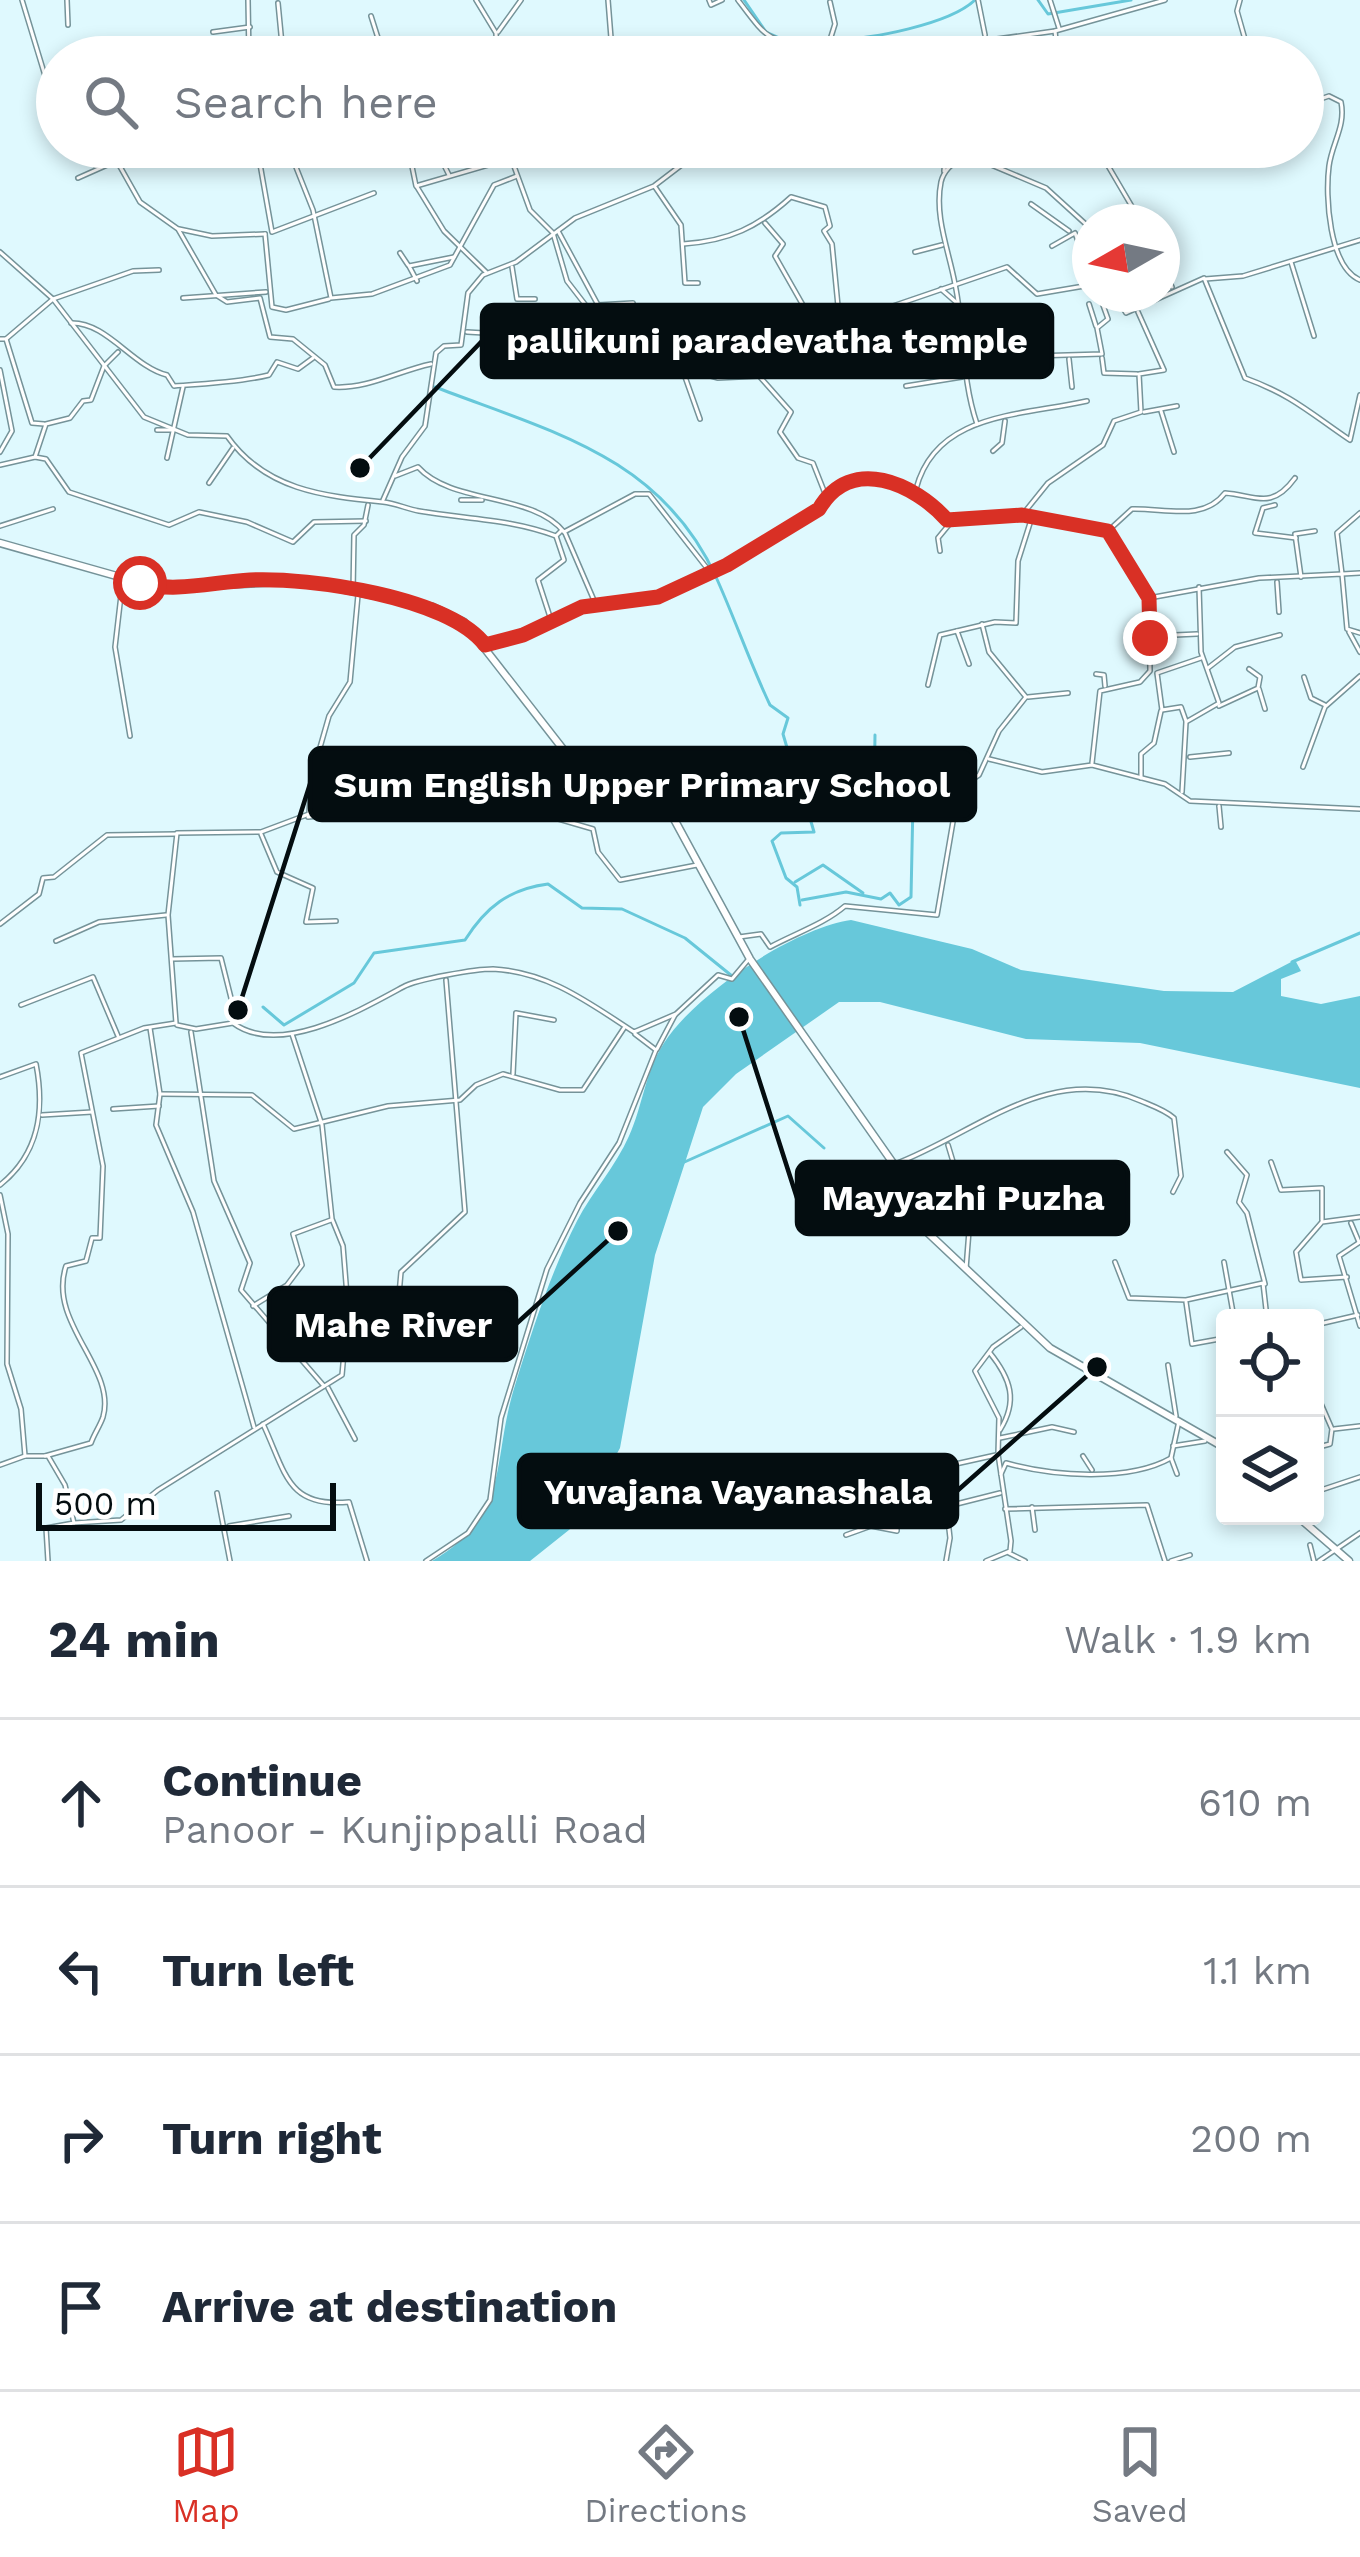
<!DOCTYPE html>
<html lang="en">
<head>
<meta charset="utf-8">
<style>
  :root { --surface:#fff; --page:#f6f6f7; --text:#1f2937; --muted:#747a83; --line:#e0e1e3; --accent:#d93025 }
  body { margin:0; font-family:"Work Sans",sans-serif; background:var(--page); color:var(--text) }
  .controls { position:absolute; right:36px; bottom:36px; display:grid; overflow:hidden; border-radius:12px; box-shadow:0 6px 18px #0003 }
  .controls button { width:108px; height:108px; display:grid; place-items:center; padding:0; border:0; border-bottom:3px solid var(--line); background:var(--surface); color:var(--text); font:60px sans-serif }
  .compass { position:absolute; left:1072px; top:204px; width:108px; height:108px; border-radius:50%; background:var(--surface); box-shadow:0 6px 18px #0003; rotate:261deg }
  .scale { position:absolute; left:36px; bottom:30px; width:300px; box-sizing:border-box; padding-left:12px; border:6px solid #040d10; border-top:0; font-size:33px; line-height:42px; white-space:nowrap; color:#040d10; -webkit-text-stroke:9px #fff; paint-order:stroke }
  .stop { position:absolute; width:36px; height:36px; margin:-27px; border:9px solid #d93025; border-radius:50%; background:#fff }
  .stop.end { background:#d93025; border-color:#fff; box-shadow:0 3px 12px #0008 }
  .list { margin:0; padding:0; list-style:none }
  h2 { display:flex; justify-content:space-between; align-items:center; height:156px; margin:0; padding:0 48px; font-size:51px }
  h2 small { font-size:39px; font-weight:400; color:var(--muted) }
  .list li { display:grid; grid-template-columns:78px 1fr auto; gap:36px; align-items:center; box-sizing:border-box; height:168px; padding:0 48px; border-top:3px solid var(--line) }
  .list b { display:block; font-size:45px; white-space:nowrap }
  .list p { margin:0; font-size:39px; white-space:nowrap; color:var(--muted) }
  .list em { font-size:39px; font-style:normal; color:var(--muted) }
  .icon { flex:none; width:66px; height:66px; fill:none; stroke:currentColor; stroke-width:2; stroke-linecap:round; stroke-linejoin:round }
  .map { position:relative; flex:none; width:1360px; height:1561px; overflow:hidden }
  .search { position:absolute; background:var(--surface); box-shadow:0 6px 18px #0003; left:36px; right:36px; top:36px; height:132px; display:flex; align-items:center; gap:30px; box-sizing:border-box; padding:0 42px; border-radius:66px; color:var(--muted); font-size:45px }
  .sheet { height:828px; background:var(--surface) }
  nav { display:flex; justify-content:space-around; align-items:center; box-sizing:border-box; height:168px; border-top:3px solid var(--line); background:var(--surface); font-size:33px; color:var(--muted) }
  nav a { display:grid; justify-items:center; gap:6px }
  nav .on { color:var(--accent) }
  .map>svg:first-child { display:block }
  .water { fill:#67c8da }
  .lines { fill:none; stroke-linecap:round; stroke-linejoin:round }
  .stream { stroke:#67c8da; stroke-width:3 }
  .street-casing { stroke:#759399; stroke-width:6 }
  .secondary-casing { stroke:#759399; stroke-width:9 }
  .street { stroke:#fff; stroke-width:3 }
  .secondary { stroke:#fff; stroke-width:6 }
  .route { stroke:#d93025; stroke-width:15 }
  .leader { fill:none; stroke:#040d10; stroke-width:4.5 }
  .callout-dot { fill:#040d10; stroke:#fff; stroke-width:4.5 }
  .callout { fill:#040d10; stroke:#040d10; stroke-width:4.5 }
  .callout-label { font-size:36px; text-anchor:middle; font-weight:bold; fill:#fff }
</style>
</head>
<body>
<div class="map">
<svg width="1360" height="1561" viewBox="0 0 1360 1561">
  <rect width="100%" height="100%" fill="#dff9fe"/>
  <path class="water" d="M851 920 972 949 1021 970 1164 991 1233 992 1295 960 1301 971 1281 979V996L1321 1004 1360 996V1088L1140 1043 1026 1039 880 1002H839L736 1074 703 1107 655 1255 620 1448 579 1522 530 1561H432C513 1513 490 1462 516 1382 533 1328 551 1272 577 1221 592 1192 616 1166 629 1136 643 1105 645 1072 664 1043 695 994 794 928 851 920Z"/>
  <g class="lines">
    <g class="stream">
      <path d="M744 0 766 32 784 40"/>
      <path d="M1038 0 1048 14 1131 0"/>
      <path d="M810 39 828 38"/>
      <path d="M834 39C870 40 950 24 975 0"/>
      <path d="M435 387C549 431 661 456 716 577 735 619 750 663 770 705L788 718 783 734 788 751 778 759 780 767 799 769 807 776 805 801 814 832 781 833 772 841 786 878 797 887 800 905"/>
      <path d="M795 882 823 865 863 893"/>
      <path d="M802 900 846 892 881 899 890 893 899 905 911 897 913 802 874 801 875 735"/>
      <path d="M1292 962 1360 933"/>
      <path d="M263 1007 284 1025 354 983 374 953 465 940C486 907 509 889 548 884L582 908 622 909 685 938 732 976"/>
      <path d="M680 1164 788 1116 824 1148"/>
    </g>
    <g class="street-casing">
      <g id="street">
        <path d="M22 0 46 79 57 94"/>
        <path d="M67 0 68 25"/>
        <path d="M248 0 249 57"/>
        <path d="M476 0 496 33 497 57"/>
        <path d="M608 0 611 38 631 57"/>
        <path d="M709 0 711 5 722 0"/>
        <path d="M738 0C771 44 768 42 822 41L836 57"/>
        <path d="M978 0 985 35"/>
        <path d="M1050 0 1059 28"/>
        <path d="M1240 0 1237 11 1250 57"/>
        <path d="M1055 31 1058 57"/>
        <path d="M213 32 250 27"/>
        <path d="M498 32 521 0"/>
        <path d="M829 43 835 24 830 2"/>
        <path d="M273 57 283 55 278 3"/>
        <path d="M364 57 378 38 371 16"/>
        <path d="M868 57 1055 31 1165 0"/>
        <path d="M1303 105 1329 96 1341 102C1346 126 1332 143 1329 166 1325 196 1329 267 1360 280"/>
        <path d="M90 147 95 165"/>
        <path d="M109 147 140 202 178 229 216 295 227 302 260 298 270 337 293 339 325 365 334 387C368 389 398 371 431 364"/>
        <path d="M257 147 272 232 374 193"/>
        <path d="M288 147 313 210 331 298 372 294 450 265 494 185 517 176"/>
        <path d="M408 147 416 186 550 147"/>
        <path d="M507 147 530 210 553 233 567 281 608 334"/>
        <path d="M965 147 963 153 1046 188 1090 228"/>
        <path d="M1097 147 1141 222"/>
        <path d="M965 154C955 162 944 169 941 182 934 216 949 251 955 284 965 331 961 377 977 424"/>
        <path d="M441 159 449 175"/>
        <path d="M944 171 946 147"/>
        <path d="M78 178 114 162"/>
        <path d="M417 187 444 231 486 272"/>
        <path d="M655 187 681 225 685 283H698"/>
        <path d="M1031 204 1069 231"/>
        <path d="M765 223 783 244 775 256 804 307"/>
        <path d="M179 229 212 236 265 234"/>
        <path d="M558 231 598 305 633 303 638 341 804 307H890L1007 267 1037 294 1090 285"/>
        <path d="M265 234 272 307 286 310 329 299"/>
        <path d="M683 244C729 241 758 227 791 197L825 207 830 226 824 231 832 244 838 306"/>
        <path d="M1052 246 1075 233 1090 274"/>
        <path d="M0 252 53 299 144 417 188 435 227 436C265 490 323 496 383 502 395 503 407 509 419 511 466 519 511 519 556 536"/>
        <path d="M915 252 942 245"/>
        <path d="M400 253 408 265"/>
        <path d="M1291 262 1314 336"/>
        <path d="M1162 265 1172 287"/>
        <path d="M512 267 517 299H535"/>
        <path d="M1205 279 1243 276 1360 240"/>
        <path d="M417 281 409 266 454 257"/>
        <path d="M941 289 957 303"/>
        <path d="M1114 294 1126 313 1204 278 1245 378C1292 395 1310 413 1350 440L1360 395"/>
        <path d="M1139 294 1149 301"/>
        <path d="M183 298 266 292"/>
        <path d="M1089 304 1096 326"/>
        <path d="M852 310 858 374"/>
        <path d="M636 315 671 311"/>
        <path d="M71 323C107 322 132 366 167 375L174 386C203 384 242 382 269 375L277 362 298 369 313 358"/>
        <path d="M467 332 517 335"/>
        <path d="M0 339H6L32 423 44 424"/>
        <path d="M6 339 53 299 133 271 159 270"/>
        <path d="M654 341 663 367"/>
        <path d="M912 350 959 341"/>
        <path d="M962 358 1102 354 1097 328 1108 319 1099 294"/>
        <path d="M1102 358 1104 373 1137 374"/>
        <path d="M1069 359 1072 387"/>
        <path d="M612 360 622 357 624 344 634 341"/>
        <path d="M690 368 698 331"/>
        <path d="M0 370 12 431 0 452"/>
        <path d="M684 374 700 419"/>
        <path d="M641 375 690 370 718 378 759 376 770 365 766 318"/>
        <path d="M760 377 791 412 780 432 798 458 813 463 826 496"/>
        <path d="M906 386 962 377"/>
        <path d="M1161 411 1174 452"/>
        <path d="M1144 412 1177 406"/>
        <path d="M157 430H173"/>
        <path d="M993 451 1002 443 1005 421"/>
        <path d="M35 457 46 459 69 492 169 525 199 512 247 522 293 542 314 522 366 521"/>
        <path d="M167 458 183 387"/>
        <path d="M0 465 35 457 46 424 70 418 83 401 91 400 104 366 118 352"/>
        <path d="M395 476 418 467C452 505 532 492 564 532L635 494H649L710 572 658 597 582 607 487 645"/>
        <path d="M1295 478C1271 511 1255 495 1225 493 1203 522 1165 508 1132 509L1108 531 1149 598 1259 578 1342 574 1347 629 1360 633"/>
        <path d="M209 483 233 448"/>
        <path d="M916 489C936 412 1021 416 1087 401"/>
        <path d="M383 500 402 457 425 426 436 353 444 346 461 345 468 293 483 275 516 262 575 218 654 186 705 147"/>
        <path d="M461 500H482"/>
        <path d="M1275 505 1263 508 1255 533 1296 538"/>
        <path d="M1360 513 1337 533 1342 574 1360 573"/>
        <path d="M1023 514 1048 483 1103 445 1114 421 1141 412 1139 374 1164 370 1138 312"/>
        <path d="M0 526 53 509"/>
        <path d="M565 533 596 605"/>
        <path d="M940 551 938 538 952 521"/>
        <path d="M711 571 819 509C851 454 915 483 947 520L1022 515 1106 531"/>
        <path d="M1301 577 1295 534 1315 531"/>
        <path d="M123 578 115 647 130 736"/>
        <path d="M1277 582 1279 612"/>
        <path d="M353 591 354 535 364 525 368 505"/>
        <path d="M551 620 538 580 564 560 556 536 561 531"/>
        <path d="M957 631 969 664"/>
        <path d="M1349 632 1360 652"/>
        <path d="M1153 636 1197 634"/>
        <path d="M1208 668 1235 647 1280 635"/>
        <path d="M1096 674 1104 675 1105 686"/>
        <path d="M1304 677 1311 698 1325 705"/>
        <path d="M928 685 940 635 995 622 1016 623 1018 561 1031 520"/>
        <path d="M1259 689 1265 709"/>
        <path d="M1028 697 1068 693"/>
        <path d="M1219 706 1258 688 1260 677 1249 669"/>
        <path d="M1186 721 1181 707 1162 710 1157 673 1201 658"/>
        <path d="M1190 757 1229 753"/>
        <path d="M989 759 1042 772 1092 765 1165 784 1190 801 1360 809"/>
        <path d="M1092 763 1100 691 1140 682 1150 671 1149 600"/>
        <path d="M1303 767 1325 707 1360 676"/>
        <path d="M1141 778V754L1154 743 1161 711"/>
        <path d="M1182 792 1186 722 1219 703 1201 652 1199 587"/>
        <path d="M1219 806 1221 827"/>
        <path d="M308 817 342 814 386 790 405 788 433 803 486 798 593 829 598 852 620 880 697 865"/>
        <path d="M261 834 277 872 313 888 306 922 336 921"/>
        <path d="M0 924 39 894 43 878 54 877 107 835 176 834"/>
        <path d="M739 937 761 934 770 947C796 933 824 924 845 906L937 915 955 810 967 805V783L979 775 999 731 1026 697 989 652 982 624"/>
        <path d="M56 941 99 922 166 915"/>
        <path d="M172 959 221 958 237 1022"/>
        <path d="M21 1005 93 977 118 1036"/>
        <path d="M177 1025 196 1029 233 1023C279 1057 359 1011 403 987 417 979 476 969 493 969 549 972 589 1003 634 1032L676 1014 718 975 732 979 748 960"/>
        <path d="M150 1028 160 1094 156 1125 193 1212 254 1427"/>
        <path d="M191 1032 214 1181 250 1263 241 1290 324 1386"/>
        <path d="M657 1049 675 1015"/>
        <path d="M513 1074 516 1013 554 1020"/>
        <path d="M0 1077 36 1064C45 1111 39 1154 0 1185"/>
        <path d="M160 1094 252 1095 294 1129 388 1106 460 1100 476 1085 503 1074 560 1090H583L624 1028"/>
        <path d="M113 1109 159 1106"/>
        <path d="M42 1115 92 1112"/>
        <path d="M948 1145 970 1218 966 1269"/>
        <path d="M1227 1152 1247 1175 1239 1202 1247 1213 1265 1284"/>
        <path d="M1271 1162 1281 1190 1322 1188V1220"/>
        <path d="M895 1164C977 1133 1049 1061 1141 1101 1153 1106 1165 1110 1174 1118L1181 1176 1173 1192"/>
        <path d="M0 1195 8 1234 7 1364 21 1409 25 1456H48L65 1485 74 1523 46 1528 48 1561"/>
        <path d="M971 1218 1003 1213"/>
        <path d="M1351 1223 1359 1242"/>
        <path d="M1360 1242 1339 1256 1360 1326"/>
        <path d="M1115 1262 1129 1298 1186 1300 1263 1283 1267 1318"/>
        <path d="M1224 1262 1234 1318H1266"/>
        <path d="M1347 1277 1301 1280 1296 1252 1322 1222 1360 1217"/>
        <path d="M1186 1302 1192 1344 1225 1338"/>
        <path d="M253 1306 287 1285 302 1265 293 1234 331 1220"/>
        <path d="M349 1313 356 1338 396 1328 401 1272 465 1212 446 980"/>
        <path d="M1315 1325 1358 1315"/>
        <path d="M396 1330 397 1355 429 1358 460 1348 463 1319"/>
        <path d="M990 1353C1011 1379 1018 1401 1000 1430"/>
        <path d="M1168 1365 1176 1416"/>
        <path d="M328 1388 355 1439"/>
        <path d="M1315 1390 1332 1429 1330 1444 1315 1448"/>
        <path d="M263 1424C286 1473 287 1508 349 1502L367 1561"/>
        <path d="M1334 1429 1360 1426"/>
        <path d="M1000 1438 1052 1427 1074 1432"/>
        <path d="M1173 1446 1205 1441"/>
        <path d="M45 1456 91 1443C94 1434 100 1426 103 1417 117 1368 47 1323 66 1266L86 1261 92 1238H100L103 1166 81 1053 144 1028 176 1023 168 915 177 833 261 832 309 814 311 779 329 716 350 682 358 595"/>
        <path d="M1083 1456 1092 1470"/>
        <path d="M0 1465 25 1456"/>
        <path d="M1001 1474 1006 1463C1052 1476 1129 1482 1171 1458"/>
        <path d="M1177 1474 1171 1458 1179 1421"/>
        <path d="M217 1493 230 1561"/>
        <path d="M887 1493 878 1475 922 1458 941 1466"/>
        <path d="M841 1504 860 1494 871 1524"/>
        <path d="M1032 1507 1035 1530"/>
        <path d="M1005 1509 1147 1505 1165 1561"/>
        <path d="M1320 1510 1318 1491 1360 1477"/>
        <path d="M74 1523 121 1520 158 1490 342 1375 348 1308 343 1246 332 1219 322 1125 292 1034"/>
        <path d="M229 1526 289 1516"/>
        <path d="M846 1535 871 1526 897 1531V1519L1000 1493"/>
        <path d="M1310 1545 1314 1561"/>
        <path d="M1009 1553 1025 1561"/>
        <path d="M426 1561 468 1533 490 1500 501 1418 547 1269 580 1203 619 1143 656 1050 635 1034"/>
        <path d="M946 1561 950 1538 942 1467 996 1455"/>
        <path d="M986 1561 1010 1551 1011 1541 998 1454 999 1418 975 1371 993 1347 1021 1327"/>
        <path d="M1171 1561 1190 1555"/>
        <path d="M1319 1561 1360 1533"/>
      </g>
    </g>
    <g class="secondary-casing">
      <g id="secondary">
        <path d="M0 543 159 588 301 581 433 607 464 622 591 785 620 807 662 811 674 819 750 959 907 1183 927 1232 1050 1348 1225 1448"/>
        <path d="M1297 1516 1349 1561"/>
      </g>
    </g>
    <use href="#street" class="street"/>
    <use href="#secondary" class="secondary"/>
  </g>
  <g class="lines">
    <path class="route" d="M140 583C175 593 213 582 250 580 309 577 449 597 485 645L523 635 582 607 658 597 727 565 819 509C851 454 915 484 947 520L1022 515 1108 531 1149 598 1150 638"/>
  </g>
  <path class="leader" d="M360 468L482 341M238 1010L310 784M739 1017L797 1198M618 1231L516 1324M1097 1367L957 1491"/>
  <g class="callout-dot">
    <circle cx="360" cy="468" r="12"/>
    <circle cx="238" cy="1010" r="12"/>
    <circle cx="739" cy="1017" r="12"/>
    <circle cx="618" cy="1231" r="12"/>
    <circle cx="1097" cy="1367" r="12"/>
  </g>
  <g class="callout">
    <rect x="482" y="305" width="570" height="72" rx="12"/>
    <rect x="310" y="748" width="665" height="72" rx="12"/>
    <rect x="797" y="1162" width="331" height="72" rx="12"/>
    <rect x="269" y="1288" width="247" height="72" rx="12"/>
    <rect x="519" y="1455" width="438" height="72" rx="12"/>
  </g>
  <g class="callout-label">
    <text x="767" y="353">pallikuni paradevatha temple</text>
    <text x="642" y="797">Sum English Upper Primary School</text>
    <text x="963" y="1210">Mayyazhi Puzha</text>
    <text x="393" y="1337">Mahe River</text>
    <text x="738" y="1504">Yuvajana Vayanashala</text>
  </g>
</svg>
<div class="controls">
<button><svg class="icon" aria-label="locate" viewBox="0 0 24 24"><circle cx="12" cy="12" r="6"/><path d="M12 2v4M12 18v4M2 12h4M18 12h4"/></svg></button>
<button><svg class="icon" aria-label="layers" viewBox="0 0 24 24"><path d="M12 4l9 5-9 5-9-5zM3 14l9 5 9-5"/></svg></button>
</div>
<svg class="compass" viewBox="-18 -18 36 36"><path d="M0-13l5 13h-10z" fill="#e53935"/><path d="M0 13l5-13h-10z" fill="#747a83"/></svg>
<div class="scale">500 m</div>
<div class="stop" style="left:140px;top:583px"></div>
<div class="stop end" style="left:1150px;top:638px"></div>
<div class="search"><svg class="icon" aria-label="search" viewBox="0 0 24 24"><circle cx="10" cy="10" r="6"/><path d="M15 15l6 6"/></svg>Search here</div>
</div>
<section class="sheet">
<h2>24 min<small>Walk · 1.9 km</small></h2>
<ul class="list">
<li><svg class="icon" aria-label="ahead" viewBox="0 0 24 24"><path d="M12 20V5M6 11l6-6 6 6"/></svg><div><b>Continue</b><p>Panoor - Kunjippalli Road</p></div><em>610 m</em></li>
<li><svg class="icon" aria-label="left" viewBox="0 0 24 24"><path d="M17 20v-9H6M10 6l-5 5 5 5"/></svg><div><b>Turn left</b></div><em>1.1 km</em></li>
<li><svg class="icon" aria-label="right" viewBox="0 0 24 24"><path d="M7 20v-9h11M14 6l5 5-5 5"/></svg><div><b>Turn right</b></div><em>200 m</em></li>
<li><svg class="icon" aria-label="arrive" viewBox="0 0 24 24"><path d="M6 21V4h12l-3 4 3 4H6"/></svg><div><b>Arrive at destination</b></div></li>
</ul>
</section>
<nav>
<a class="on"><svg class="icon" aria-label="map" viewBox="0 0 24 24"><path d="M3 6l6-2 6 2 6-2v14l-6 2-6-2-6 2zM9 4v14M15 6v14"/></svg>Map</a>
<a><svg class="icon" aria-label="directions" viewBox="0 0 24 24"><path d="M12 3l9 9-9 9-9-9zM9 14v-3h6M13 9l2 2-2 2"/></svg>Directions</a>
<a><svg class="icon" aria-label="saved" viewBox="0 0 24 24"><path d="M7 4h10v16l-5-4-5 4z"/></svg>Saved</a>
</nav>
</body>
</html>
